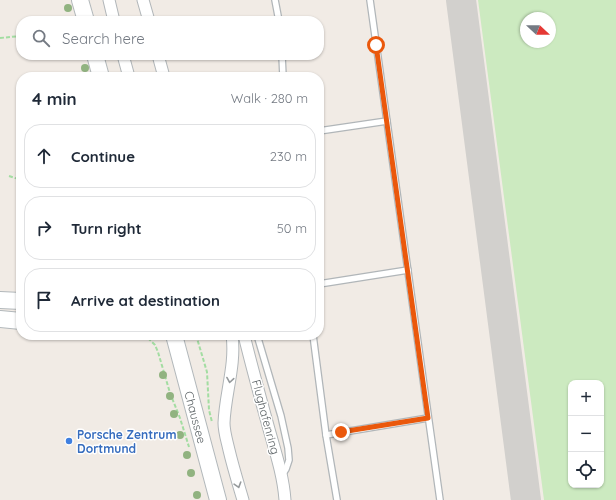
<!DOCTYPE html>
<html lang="en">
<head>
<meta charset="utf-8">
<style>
  :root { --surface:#fff; --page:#f2f2f3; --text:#1f2937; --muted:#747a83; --line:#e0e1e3 }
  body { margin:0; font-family:Quicksand,sans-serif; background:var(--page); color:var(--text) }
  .controls { position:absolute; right:12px; bottom:12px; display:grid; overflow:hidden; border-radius:8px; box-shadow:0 1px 3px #0004 }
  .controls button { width:36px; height:36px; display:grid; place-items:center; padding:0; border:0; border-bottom:1px solid var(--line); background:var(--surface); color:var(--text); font:20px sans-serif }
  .compass { position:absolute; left:520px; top:12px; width:36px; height:36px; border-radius:50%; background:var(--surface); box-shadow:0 1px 3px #0004; rotate:112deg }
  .stop { position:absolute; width:12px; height:12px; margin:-9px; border:3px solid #ea580c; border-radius:50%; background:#fff }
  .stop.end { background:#ea580c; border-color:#fff; box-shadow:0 1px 4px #0008 }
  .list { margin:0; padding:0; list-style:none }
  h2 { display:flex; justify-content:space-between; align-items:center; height:52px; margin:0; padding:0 16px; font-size:17px }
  h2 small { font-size:13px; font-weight:400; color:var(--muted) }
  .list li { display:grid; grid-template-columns:26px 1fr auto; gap:12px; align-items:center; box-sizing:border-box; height:64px; margin:0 8px 8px; padding:0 8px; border:1px solid var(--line); border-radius:16px }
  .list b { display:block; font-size:15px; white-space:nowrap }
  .list em { font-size:13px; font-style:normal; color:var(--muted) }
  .icon { flex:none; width:22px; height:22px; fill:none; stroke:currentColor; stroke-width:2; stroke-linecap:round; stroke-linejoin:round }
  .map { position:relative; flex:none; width:616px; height:500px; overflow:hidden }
  .search { position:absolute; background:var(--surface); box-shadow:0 1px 3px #0004; left:16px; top:16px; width:308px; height:44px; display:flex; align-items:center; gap:10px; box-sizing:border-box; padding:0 14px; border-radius:16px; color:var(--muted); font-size:15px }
  .panel { position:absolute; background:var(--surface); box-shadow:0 1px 3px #0004; left:16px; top:72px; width:308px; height:268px; border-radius:16px }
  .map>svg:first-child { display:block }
  .green { fill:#cceac0; fill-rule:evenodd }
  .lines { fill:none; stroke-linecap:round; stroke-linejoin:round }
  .taxiway { stroke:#d2d0cd; stroke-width:30 }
  .lane-casing { stroke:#b1b6b9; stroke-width:8 }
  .street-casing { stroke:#b1b6b9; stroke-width:13 }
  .secondary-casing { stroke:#b2b8bb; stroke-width:18 }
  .path { stroke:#a3dda2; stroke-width:2; stroke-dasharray:4 2; stroke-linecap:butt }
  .lane { stroke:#fff; stroke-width:5.5 }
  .street { stroke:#fff; stroke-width:11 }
  .secondary { stroke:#fff; stroke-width:16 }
  .tree { fill:#91b380 }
  .oneway { stroke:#969a9c }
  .route { stroke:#ea580c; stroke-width:5 }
  .shop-dot { fill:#3f7fe0; stroke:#fff; stroke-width:1.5 }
  .labels { text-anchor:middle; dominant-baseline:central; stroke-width:3; stroke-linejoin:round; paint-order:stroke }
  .street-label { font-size:12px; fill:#5d6467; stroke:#fff }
  .shop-label { font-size:12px; font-weight:bold; fill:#366cbe; stroke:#fff; text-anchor:start }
</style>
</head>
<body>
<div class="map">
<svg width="616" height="500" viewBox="0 0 616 500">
  <rect width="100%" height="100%" fill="#f1ebe5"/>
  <path class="green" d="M478 0H616V500H544ZM526 18H550V42H526ZM571 383H601V485H571Z"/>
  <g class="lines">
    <path class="taxiway" d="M461 0 526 500"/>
    <g class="lane-casing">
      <g id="lane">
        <path d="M275 0 279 21"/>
        <path d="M370 0 440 500"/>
        <path d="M282 55 283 77"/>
        <path d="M319 131 387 121"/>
        <path d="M319 284 408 270"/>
        <path d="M257 335 281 416 288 448 289 460 286 469 282 475"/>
        <path d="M313 335 326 435 337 500"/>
        <path d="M326 435 428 418"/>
      </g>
    </g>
    <g class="street-casing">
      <g id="street">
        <path d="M109 0 114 21"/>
        <path d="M143 0 149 21"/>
        <path d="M123 55 129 77"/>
        <path d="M158 55 164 77"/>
        <path d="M232 335C236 365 225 394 224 423 224 432 227 441 229 450 233 467 238 483 243 500"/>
        <path d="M244 335C251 364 259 393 267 422 274 448 283 473 285 500"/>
      </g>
    </g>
    <g class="secondary-casing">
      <g id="secondary">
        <path d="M80 0 86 21"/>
        <path d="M95 55 101 77"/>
        <path d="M0 300 21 301"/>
        <path d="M0 319 21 321"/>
        <path id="s1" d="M174 335 218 500"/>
      </g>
    </g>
    <g class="path">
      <path d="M0 38 21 36"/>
      <path d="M9 176 21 180"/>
      <path d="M46 335 87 339 140 337 149 339 155 345 158 352 170 393 180 418 189 447"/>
      <path d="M196 335 207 372 209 410 212 422"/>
    </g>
    <use href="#lane" class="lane"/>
    <use href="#street" class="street"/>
    <use href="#secondary" class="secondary"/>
  </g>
  <g class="tree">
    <circle cx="68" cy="8" r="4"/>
    <circle cx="85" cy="68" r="4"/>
    <circle cx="163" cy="375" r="4"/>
    <circle cx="170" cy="396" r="4"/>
    <circle cx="174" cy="414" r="4"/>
    <circle cx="180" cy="435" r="4"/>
    <circle cx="187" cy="455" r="4"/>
    <circle cx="191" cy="473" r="4"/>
    <circle cx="197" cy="495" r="4"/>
  </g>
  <defs><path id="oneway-chevron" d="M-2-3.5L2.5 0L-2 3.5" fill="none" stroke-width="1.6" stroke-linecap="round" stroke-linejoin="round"/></defs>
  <g class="oneway">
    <use href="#oneway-chevron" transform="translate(230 380) rotate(99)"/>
    <use href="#oneway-chevron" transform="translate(238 485) rotate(73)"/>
  </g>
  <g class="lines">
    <path class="route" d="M341 432 428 418 376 45"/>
  </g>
  <circle class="shop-dot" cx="69" cy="441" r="4"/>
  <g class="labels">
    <g class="street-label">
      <text stroke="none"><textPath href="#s1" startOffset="85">Chaussee</textPath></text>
      <text transform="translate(266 417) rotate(75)">Flughafenring</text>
    </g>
    <g class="shop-label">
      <text x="77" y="434">Porsche Zentrum<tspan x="77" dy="14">Dortmund</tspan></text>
    </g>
  </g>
</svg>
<div class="controls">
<button>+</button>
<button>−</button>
<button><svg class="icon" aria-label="locate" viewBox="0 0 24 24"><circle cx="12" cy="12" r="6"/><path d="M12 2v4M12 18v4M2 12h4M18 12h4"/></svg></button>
</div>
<svg class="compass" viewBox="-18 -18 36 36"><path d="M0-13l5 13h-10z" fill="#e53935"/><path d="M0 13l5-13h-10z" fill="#747a83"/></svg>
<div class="stop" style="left:376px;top:45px"></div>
<div class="stop end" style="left:341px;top:432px"></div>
<div class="search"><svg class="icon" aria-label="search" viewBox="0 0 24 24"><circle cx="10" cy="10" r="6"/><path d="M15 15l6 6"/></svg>Search here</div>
<section class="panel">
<h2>4 min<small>Walk · 280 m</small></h2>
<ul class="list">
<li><svg class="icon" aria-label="ahead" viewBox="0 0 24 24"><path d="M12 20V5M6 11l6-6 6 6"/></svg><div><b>Continue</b></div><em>230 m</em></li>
<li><svg class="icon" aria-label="right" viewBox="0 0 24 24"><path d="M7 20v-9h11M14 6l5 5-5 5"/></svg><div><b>Turn right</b></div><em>50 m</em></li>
<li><svg class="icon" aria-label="arrive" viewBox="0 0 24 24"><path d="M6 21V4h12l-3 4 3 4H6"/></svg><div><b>Arrive at destination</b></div></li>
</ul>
</section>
</div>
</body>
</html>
